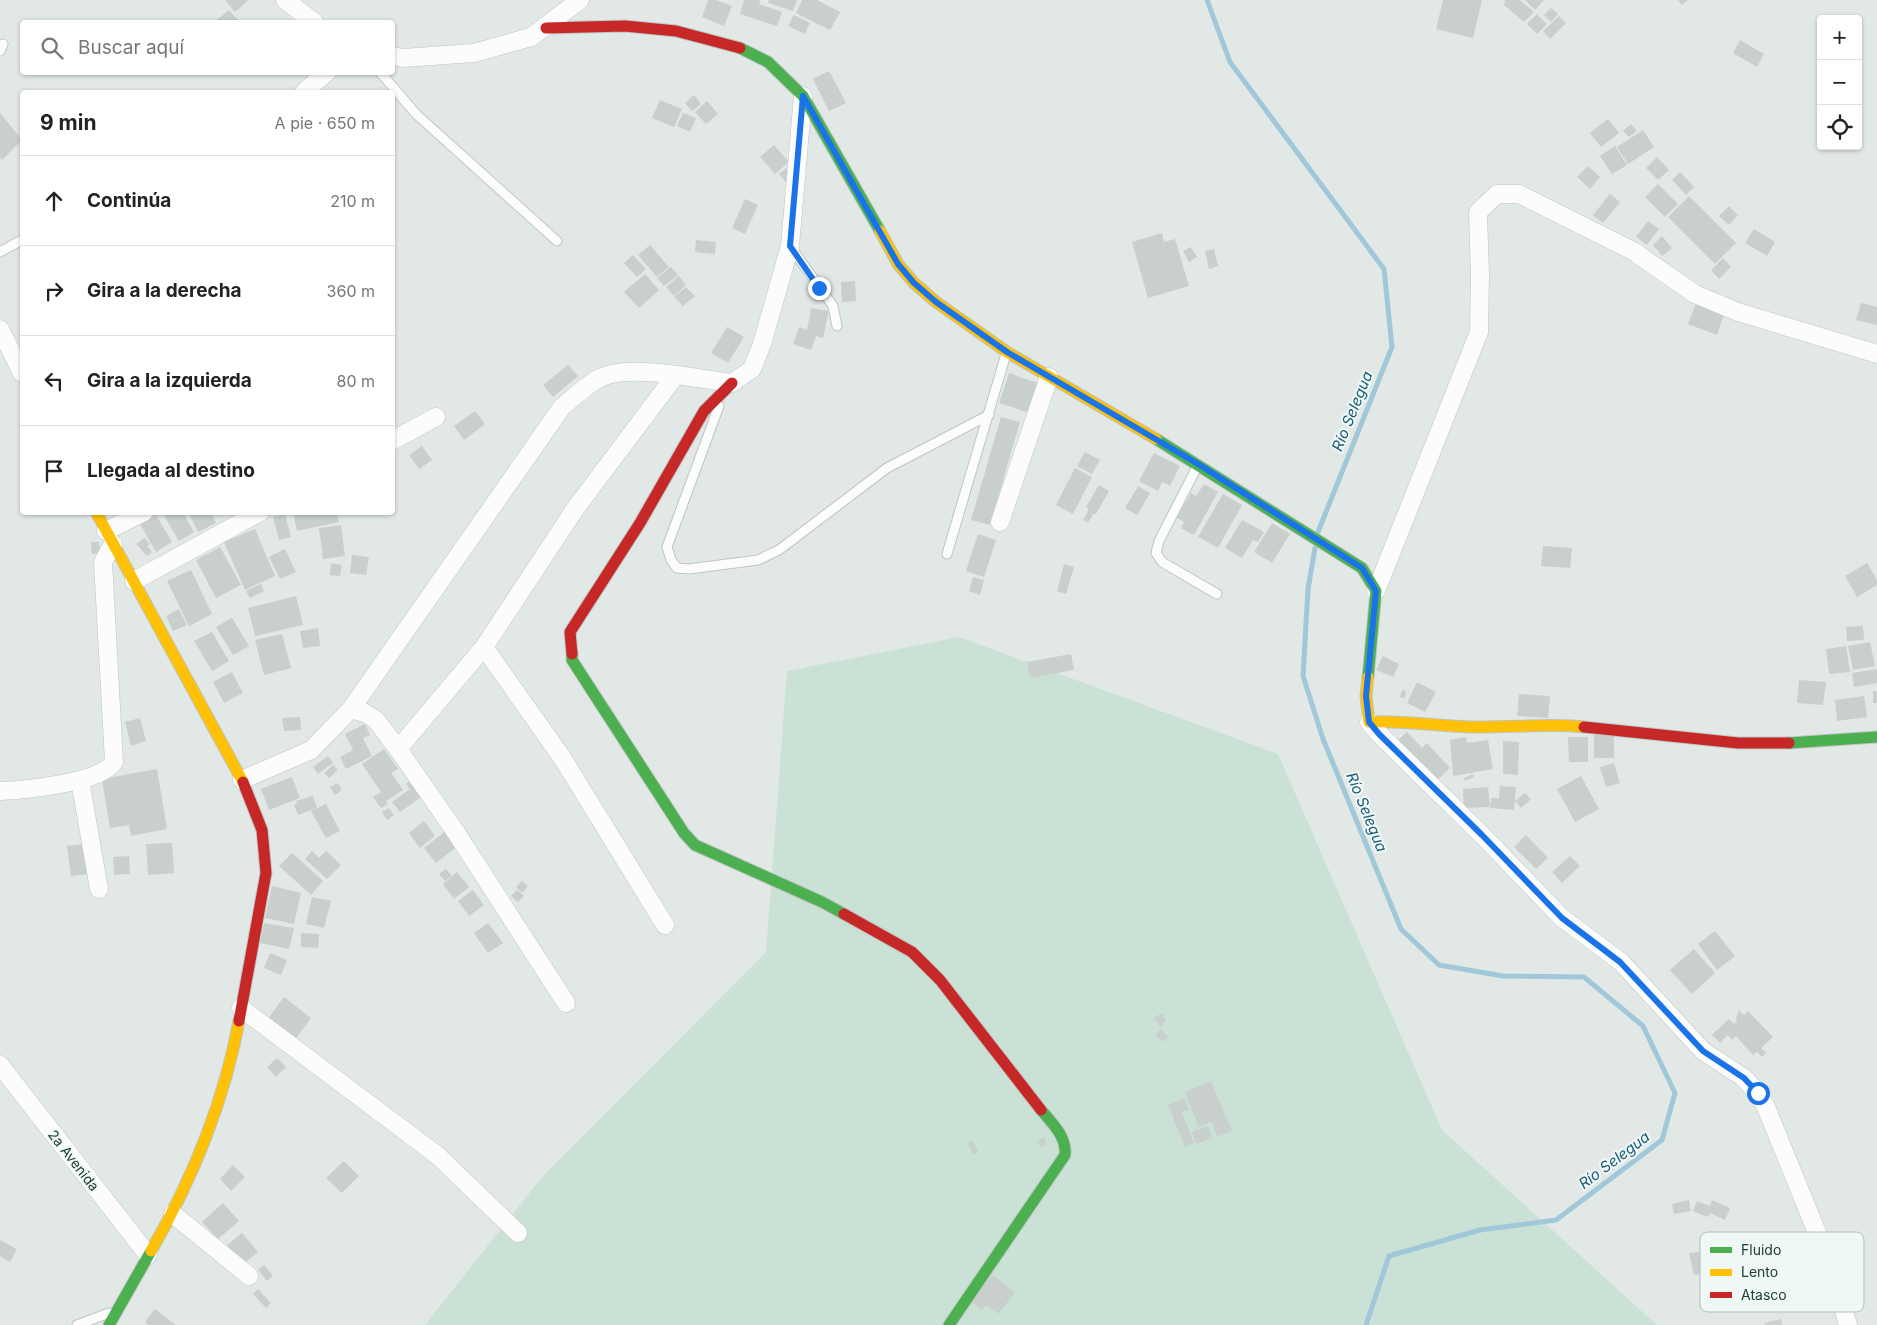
<!DOCTYPE html>
<html lang="es">
<head>
<meta charset="utf-8">
<style>
  :root { --surface:#fff; --page:#f6f6f6; --text:#222; --muted:#767676; --line:#e0e0e0 }
  body { margin:0; font-family:Inter,sans-serif; background:var(--page); color:var(--text) }
  .controls { position:absolute; right:15px; top:15px; display:grid; overflow:hidden; border-radius:5px; box-shadow:0 1px 4px #0004 }
  .controls button { width:45px; height:45px; display:grid; place-items:center; padding:0; border:0; border-bottom:1px solid var(--line); background:var(--surface); color:var(--text); font:25px sans-serif }
  .stop { position:absolute; width:15px; height:15px; margin:-11px; border:4px solid #1a73e8; border-radius:50%; background:#fff }
  .stop.end { background:#1a73e8; border-color:#fff; box-shadow:0 1px 5px #0008 }
  .list { margin:0; padding:0; list-style:none }
  h2 { display:flex; justify-content:space-between; align-items:center; height:65px; margin:0; padding:0 20px; font-size:21px }
  h2 small { font-size:16px; font-weight:400; color:var(--muted) }
  .list li { display:grid; grid-template-columns:32px 1fr auto; gap:15px; align-items:center; box-sizing:border-box; height:90px; padding:0 20px; border-top:1px solid var(--line) }
  .list b { display:block; font-size:19px; white-space:nowrap }
  .list em { font-size:16px; font-style:normal; color:var(--muted) }
  .icon { flex:none; width:28px; height:28px; fill:none; stroke:currentColor; stroke-width:2; stroke-linecap:round; stroke-linejoin:round }
  .map { position:relative; flex:none; width:1877px; height:1325px; overflow:hidden }
  .search { position:absolute; background:var(--surface); box-shadow:0 1px 4px #0004; left:20px; top:20px; width:375px; height:55px; display:flex; align-items:center; gap:12px; box-sizing:border-box; padding:0 18px; border-radius:5px; color:var(--muted); font-size:19px }
  .panel { position:absolute; background:var(--surface); box-shadow:0 1px 4px #0004; left:20px; top:90px; width:375px; height:425px; border-radius:5px }
  .map>svg:first-child { display:block }
  .green { fill:#cae2d5 }
  .lines { fill:none; stroke-linecap:round; stroke-linejoin:round }
  .stream { stroke:#a0c8d9; stroke-width:5 }
  .building { fill:#c9cfcd }
  .lane-casing { stroke:#bfc5c3; stroke-width:11 }
  .street-casing { stroke:#bfc5c3; stroke-width:19 }
  .fast-casing { stroke:#bec6c4; stroke-width:13 }
  .slow-casing { stroke:#bec6c4; stroke-width:13 }
  .jam-casing { stroke:#bec6c4; stroke-width:13 }
  .lane { stroke:#fbfcfb; stroke-width:9 }
  .street { stroke:#fbfcfb; stroke-width:18 }
  .fast { stroke:#4caf50; stroke-width:11 }
  .slow { stroke:#ffc107; stroke-width:11 }
  .jam { stroke:#c62828; stroke-width:11 }
  .route { stroke:#1a73e8; stroke-width:6 }
  .labels { text-anchor:middle; dominant-baseline:central; stroke-width:4; stroke-linejoin:round; paint-order:stroke }
  .street-label { font-size:14px; fill:#203c38; stroke:#f0f8f5 }
  .water-label { font-size:15px; font-style:italic; fill:#185b79; stroke:#f0f8f5 }
  .key { fill:#f0f8f5; stroke:#b2c0bc; stroke-width:1 }
  .key-label { font-size:14px; fill:#203c38 }
</style>
</head>
<body>
<div class="map">
<svg width="1877" height="1325" viewBox="0 0 1877 1325">
  <rect width="100%" height="100%" fill="#e2e8e6"/>
  <path class="green" d="M959 637 1278 754 1442 1130 1657 1325H425L542 1177 766 952 787 671Z"/>
  <g class="lines">
    <g class="stream">
      <path d="M1207 0 1230 62 1384 269 1392 347 1318 532"/>
      <path d="M1315 548 1308 589 1303 676 1323 739 1401 929 1439 965 1503 976 1584 977 1643 1026 1675 1093 1662 1140 1556 1220 1480 1230 1389 1256 1366 1325"/>
    </g>
  </g>
  <g class="building">
    <path d="M225 0H247L248 1 235 12Z"/>
    <path d="M708 0H716L732 6 724 26 702 17Z"/>
    <path d="M744 0H760L759 4 782 12 777 26 740 14Z"/>
    <path d="M769 0H797L793 11 768 3Z"/>
    <path d="M802 0H817L840 12 830 30 796 13Z"/>
    <path d="M1443 0H1482L1473 38 1436 29Z"/>
    <path d="M1504 0H1520L1534 12 1524 22 1503 4 1506 2Z"/>
    <path d="M1525 0H1544L1535 10Z"/>
    <path d="M1678 0H1688L1682 5Z"/>
    <path d="M1551 8 1558 14 1551 22 1544 15Z"/>
    <path d="M229 10 240 22H214Z"/>
    <path d="M1537 14 1547 24 1537 34 1527 24Z"/>
    <path d="M794 15 810 23 805 34 788 26Z"/>
    <path d="M1559 16 1566 23 1550 39 1543 31Z"/>
    <path d="M1740 40 1764 54 1757 67 1733 53Z"/>
    <path d="M829 71 846 103 829 111 813 79Z"/>
    <path d="M694 95 701 104 692 111 685 103Z"/>
    <path d="M660 100 682 109 674 127 652 118Z"/>
    <path d="M707 101 718 114 706 124 695 112Z"/>
    <path d="M0 113 22 140 2 160 0 157Z"/>
    <path d="M683 113 696 118 690 132 677 126Z"/>
    <path d="M1608 119 1619 133 1601 147 1590 133Z"/>
    <path d="M1631 124 1637 131 1629 137 1623 131Z"/>
    <path d="M1643 130 1654 147 1628 164 1617 147Z"/>
    <path d="M774 145 789 162 775 174 760 157Z"/>
    <path d="M1615 146 1627 165 1612 174 1600 156Z"/>
    <path d="M1657 157 1669 170 1658 180 1646 168Z"/>
    <path d="M1588 166 1600 177 1590 189 1577 177Z"/>
    <path d="M786 168 796 179 788 185 779 174Z"/>
    <path d="M1680 172 1694 187 1686 195 1672 180Z"/>
    <path d="M1658 184 1678 204 1665 217 1645 197Z"/>
    <path d="M1610 194 1620 202 1603 223 1593 215Z"/>
    <path d="M1689 196 1736 243 1715 264 1668 217Z"/>
    <path d="M745 199 758 205 745 234 732 228Z"/>
    <path d="M1729 206 1738 215 1729 225 1719 216Z"/>
    <path d="M1648 221 1659 229 1647 245 1636 237Z"/>
    <path d="M1754 229 1775 242 1767 256 1745 243Z"/>
    <path d="M1162 233 1164 242 1175 239 1189 286 1148 298 1132 242Z"/>
    <path d="M1662 236 1672 248 1662 256 1653 245Z"/>
    <path d="M696 240 716 242 715 254 695 252Z"/>
    <path d="M650 245 669 267 657 277 638 255Z"/>
    <path d="M1191 247 1197 257 1189 262 1183 251Z"/>
    <path d="M1214 249 1218 266 1209 269 1205 251Z"/>
    <path d="M633 255 646 269 637 277 624 263Z"/>
    <path d="M1723 258 1731 267 1719 279 1711 270Z"/>
    <path d="M671 267 678 275 664 286 657 278Z"/>
    <path d="M645 274 659 290 639 308 624 292Z"/>
    <path d="M679 276 686 285 674 296 666 287Z"/>
    <path d="M855 281 856 301 842 302 841 282Z"/>
    <path d="M686 287 695 296 683 306 674 297Z"/>
    <path d="M1861 303 1877 307V325L1856 320Z"/>
    <path d="M1696 304 1724 314 1717 335 1688 324Z"/>
    <path d="M811 308 829 311 823 338 816 336 811 350 793 344 799 327 807 330Z"/>
    <path d="M727 327 744 337 728 363 711 353Z"/>
    <path d="M568 365 578 376 553 397 543 385Z"/>
    <path d="M1009 373 1038 383 1027 412 999 403Z"/>
    <path d="M475 411 485 424 464 440 454 426Z"/>
    <path d="M1001 417 1020 422 990 525 971 520Z"/>
    <path d="M422 446 432 460 419 469 409 455Z"/>
    <path d="M1085 452 1100 460 1092 474 1077 466Z"/>
    <path d="M1154 453 1180 466 1170 486 1162 482 1158 491 1139 481Z"/>
    <path d="M1075 468 1092 477 1073 514 1056 505Z"/>
    <path d="M1204 484 1218 492 1194 535 1181 528 1184 522 1177 518 1191 493 1196 496Z"/>
    <path d="M1099 485 1109 491 1096 514H1093L1088 523 1083 520 1089 509 1086 507Z"/>
    <path d="M1138 486 1150 493 1137 515 1125 508Z"/>
    <path d="M1223 494 1242 505 1218 548 1198 537Z"/>
    <path d="M162 512H183L194 532 179 541Z"/>
    <path d="M188 512H211L216 523 198 532Z"/>
    <path d="M293 512H337L339 522 297 531Z"/>
    <path d="M285 514 291 537 279 540 273 517Z"/>
    <path d="M156 515 172 542 156 552 140 524Z"/>
    <path d="M1242 520 1264 532 1258 542 1253 540 1242 558 1225 548Z"/>
    <path d="M1272 523 1290 534 1272 563 1254 552Z"/>
    <path d="M341 525 345 556 323 559 319 528Z"/>
    <path d="M255 529 275 576 245 590 224 542Z"/>
    <path d="M978 534 996 540 984 577 966 571Z"/>
    <path d="M144 538 150 544 147 546 152 552 147 556 136 544Z"/>
    <path d="M91 542H99L100 553 92 554Z"/>
    <path d="M1543 546 1572 548 1570 568 1541 566Z"/>
    <path d="M220 547 241 585 216 598 196 560Z"/>
    <path d="M285 549 296 572 280 579 269 557Z"/>
    <path d="M352 555 369 557 366 575 350 573Z"/>
    <path d="M331 563 342 565 340 576 330 575Z"/>
    <path d="M1867 563 1877 580V585L1857 597 1845 576Z"/>
    <path d="M1064 564 1074 567 1066 594 1057 591Z"/>
    <path d="M191 570 212 614 189 626 167 581Z"/>
    <path d="M973 577 984 580 980 595 969 591Z"/>
    <path d="M261 584 264 591 250 598 246 591Z"/>
    <path d="M296 596 303 625 255 636 248 608Z"/>
    <path d="M179 609 187 625 173 631 166 616Z"/>
    <path d="M232 618 249 646 233 655 216 627Z"/>
    <path d="M1863 626 1864 640 1847 641 1846 627Z"/>
    <path d="M318 628 320 646 303 648 300 631Z"/>
    <path d="M212 632 229 661 212 671 194 641Z"/>
    <path d="M282 634 291 668 264 675 255 640Z"/>
    <path d="M1870 642 1875 666 1853 670 1848 646Z"/>
    <path d="M1846 646 1850 672 1829 674 1826 649Z"/>
    <path d="M1071 654 1074 670 1030 678 1027 662Z"/>
    <path d="M1383 656 1399 664 1393 677 1376 670Z"/>
    <path d="M1877 669V683L1854 687 1852 673Z"/>
    <path d="M232 672 243 693 224 703 213 682Z"/>
    <path d="M1799 680 1826 682 1823 705 1797 703Z"/>
    <path d="M1417 682 1436 692 1425 712 1407 703Z"/>
    <path d="M1402 690 1406 691 1405 698 1400 697Z"/>
    <rect x="1873" y="691" width="4" height="12"/>
    <path d="M1519 694 1550 696 1548 718 1517 716Z"/>
    <path d="M1864 696 1867 717 1837 721 1835 700Z"/>
    <path d="M300 717 301 730 284 731 282 718Z"/>
    <path d="M140 718 146 741 131 746 125 722Z"/>
    <path d="M365 724 370 735 363 738 372 756 346 769 340 757 353 750 345 734Z"/>
    <path d="M1407 732 1422 748 1427 743 1450 768 1435 782 1397 741Z"/>
    <rect x="1594" y="733" width="20" height="25"/>
    <path d="M1466 737 1467 743 1488 740 1493 769 1453 776 1450 740Z"/>
    <path d="M1568 737H1588V762H1569Z"/>
    <path d="M1503 741 1519 742 1518 775 1503 774Z"/>
    <path d="M384 749 398 769 391 773 403 790 386 801 388 804 381 808 373 797 381 792 362 764Z"/>
    <path d="M328 756 333 763 318 774 313 767Z"/>
    <path d="M1614 763 1620 783 1606 787 1600 767Z"/>
    <path d="M333 765 338 770 329 778 324 773Z"/>
    <path d="M157 769 167 829 131 836 129 825 110 828 102 779Z"/>
    <path d="M1473 774 1474 777 1465 781 1464 778Z"/>
    <path d="M1581 776 1599 809 1575 822 1557 789Z"/>
    <path d="M292 777 300 798 269 810 261 789Z"/>
    <path d="M415 777 427 793 400 812 392 802 410 789 406 784Z"/>
    <path d="M338 783 342 790 335 795 330 787Z"/>
    <path d="M1500 786 1516 787 1514 810 1490 808 1491 798H1499Z"/>
    <path d="M1488 787 1490 807 1464 808 1463 789Z"/>
    <path d="M1525 793 1531 799 1521 808 1515 801Z"/>
    <path d="M313 796 317 808 298 815 294 805 297 804 296 801Z"/>
    <path d="M326 804 340 831 326 838 311 811Z"/>
    <path d="M389 808 394 815 387 820 382 812Z"/>
    <path d="M424 821 435 836 420 848 409 833Z"/>
    <path d="M447 830 459 845 436 863 424 848Z"/>
    <path d="M1526 835 1548 858 1536 869 1514 847Z"/>
    <path d="M172 843 174 873 148 875 146 844Z"/>
    <path d="M84 844 88 874 71 876 67 846Z"/>
    <path d="M312 851 319 858 326 851 341 865 327 879 305 859Z"/>
    <path d="M292 853 323 881 311 895 279 866Z"/>
    <path d="M129 856 130 874 114 875 113 857Z"/>
    <path d="M1570 856 1580 866 1562 883 1552 872Z"/>
    <path d="M446 869 452 876 445 881 439 874Z"/>
    <path d="M457 872 469 887 454 899 443 884Z"/>
    <path d="M522 881 528 886 522 893 516 887Z"/>
    <path d="M272 886 301 893 294 924 265 918Z"/>
    <path d="M473 890 484 905 469 916 458 901Z"/>
    <path d="M517 890 524 896 518 902 511 896Z"/>
    <path d="M312 897 331 901 324 928 306 924Z"/>
    <path d="M264 923 294 928 289 949 260 943Z"/>
    <path d="M488 923 503 943 488 953 474 933Z"/>
    <path d="M1715 931 1735 956 1717 970 1698 944Z"/>
    <path d="M301 933 319 934 318 948 301 947Z"/>
    <path d="M1694 949 1715 973 1692 994 1670 970Z"/>
    <path d="M270 953 287 960 281 975 264 968Z"/>
    <path d="M284 997 311 1018 294 1041 267 1020Z"/>
    <path d="M1739 1010 1744 1015 1748 1011 1773 1037 1761 1048 1766 1053 1762 1057 1757 1052 1753 1055 1736 1036 1732 1040 1728 1035 1720 1043 1712 1035 1729 1019 1734 1024 1737 1021 1736 1018Z"/>
    <path d="M1162 1013 1166 1020 1161 1027 1154 1018Z"/>
    <path d="M1161 1029 1168 1037 1163 1042 1155 1035Z"/>
    <path d="M277 1058 286 1067 276 1077 267 1067Z"/>
    <path d="M1211 1081 1232 1131 1217 1137 1212 1122 1199 1127 1185 1092Z"/>
    <path d="M1184 1098 1189 1110 1182 1112 1194 1143 1185 1147 1168 1105Z"/>
    <path d="M1208 1126 1212 1138 1196 1144 1192 1132Z"/>
    <path d="M1045 1138 1047 1145 1040 1147 1038 1140Z"/>
    <path d="M973 1141 978 1152 973 1154 967 1143Z"/>
    <path d="M344 1161 359 1176 342 1193 326 1178Z"/>
    <path d="M233 1165 245 1177 231 1191 220 1179Z"/>
    <path d="M1689 1200 1691 1211 1674 1214 1672 1204Z"/>
    <path d="M1712 1200 1730 1208 1725 1220 1710 1213 1708 1217 1693 1211 1697 1201 1710 1206Z"/>
    <path d="M223 1203 239 1221 218 1239 202 1222Z"/>
    <path d="M242 1233 258 1252 242 1265 226 1246Z"/>
    <path d="M0 1240 17 1249 10 1262 0 1256Z"/>
    <path d="M1722 1249 1725 1269 1694 1275 1689 1253Z"/>
    <path d="M264 1265 273 1276 267 1281 258 1270Z"/>
    <path d="M993 1275 1015 1293 998 1314 986 1305 982 1310 971 1301Z"/>
    <path d="M258 1289 271 1303 266 1308 253 1294Z"/>
    <path d="M155 1309 176 1325H148L145 1322Z"/>
    <path d="M1781 1319 1782 1325H1765L1764 1323Z"/>
  </g>
  <g class="lines">
    <g class="lane-casing">
      <g id="lane">
        <path d="M0 51 3 44"/>
        <path d="M380 72 416 114 557 241"/>
        <path d="M790 246 833 306 837 326"/>
        <path d="M0 252 22 240"/>
        <path d="M719 406 667 547 671 560 677 568 689 569 758 560 779 550 887 468 989 415"/>
        <path d="M1198 465 1159 541 1156 553 1162 562 1217 594"/>
        <path d="M947 554 1006 354"/>
        <path d="M77 1325 109 1313"/>
      </g>
    </g>
    <g class="street-casing">
      <g id="street">
        <path d="M285 0 314 22"/>
        <path d="M392 56 403 58 474 53 531 37 580 0"/>
        <path d="M304 92 327 72"/>
        <path d="M0 329 22 373"/>
        <path d="M392 441 436 417"/>
        <path d="M1000 522 1049 377"/>
        <path d="M106 531 144 512"/>
        <path d="M134 581 260 512"/>
        <path d="M1376 591 1479 332 1480 275 1478 212 1497 194H1519L1633 251 1695 294 1738 312 1877 354"/>
        <path d="M484 647 563 759 665 925"/>
        <path d="M351 709 365 713 376 720 398 749 457 834 566 1003"/>
        <path d="M1369 722 1379 734 1482 835 1562 918 1621 962 1703 1051 1744 1078 1758 1093 1766 1107 1833 1272 1848 1325"/>
        <path d="M398 749 484 647 575 509 675 376"/>
        <path d="M80 780 99 889"/>
        <path d="M242 780 311 750 351 709 562 407C574 397 587 384 602 377 633 364 697 379 732 383L752 369 762 344 790 246 803 96"/>
        <path d="M0 791C24 790 101 783 114 762L103 562 113 544"/>
        <path d="M241 1008 437 1155 518 1233"/>
        <path d="M0 1065 148 1255"/>
        <path d="M173 1214 249 1276"/>
      </g>
    </g>
    <g class="fast-casing">
      <g id="fast">
        <path d="M740 48 768 62 803 96 880 231"/>
        <path d="M1156 439 1362 568 1376 591 1368 677"/>
        <path d="M572 654V660L684 833 695 845 822 902 844 914"/>
        <path d="M1789 743 1877 737"/>
        <path d="M109 1325 151 1251"/>
        <path d="M949 1325 1065 1155C1067 1137 1052 1123 1041 1110"/>
      </g>
    </g>
    <g class="slow-casing">
      <g id="slow">
        <path d="M880 231 898 264 914 283 936 302 1007 352 1156 439"/>
        <path d="M96 512 243 782"/>
        <path d="M1368 677 1366 696 1369 722C1403 720 1435 726 1469 727 1508 728 1544 723 1584 727"/>
        <path d="M151 1251C192 1180 224 1102 239 1021"/>
      </g>
    </g>
    <g class="jam-casing">
      <g id="jam">
        <path d="M546 28 625 26 676 31 740 48"/>
        <path d="M572 654 570 632 640 523 704 411 732 383"/>
        <path d="M1584 727 1738 743H1789"/>
        <path d="M844 914 912 952 940 980 1041 1110"/>
        <path d="M239 1021 266 873 262 830 243 782"/>
      </g>
    </g>
    <use href="#lane" class="lane"/>
    <use href="#street" class="street"/>
    <use href="#fast" class="fast"/>
    <use href="#slow" class="slow"/>
    <use href="#jam" class="jam"/>
  </g>
  <g class="lines">
    <path class="route" d="M819 288 790 246 803 96 898 264 914 283 936 302 1007 352 1198 464 1362 568 1376 591 1366 696 1369 722 1379 734 1482 835 1562 918 1620 962 1703 1051 1744 1078 1758 1093"/>
  </g>
  <g class="labels">
    <g class="street-label">
      <text transform="translate(74 1160) rotate(52)">2a Avenida</text>
    </g>
    <g class="water-label">
      <text transform="translate(1352 411) rotate(-68)">Río Selegua</text>
      <text transform="translate(1367 812) rotate(68)">Río Selegua</text>
      <text transform="translate(1614 1160) rotate(-37)">Río Selegua</text>
    </g>
  </g>
  <rect x="1700" y="1232" width="164" height="80" rx="8" class="key"/>
  <rect x="1710" y="1247" width="22" height="6" fill="#4caf50"/>
  <rect x="1710" y="1269" width="22" height="7" fill="#ffc107"/>
  <rect x="1710" y="1292" width="22" height="6" fill="#c62828"/>
  <g class="key-label">
    <text x="1741" y="1255">Fluido</text>
    <text x="1741" y="1277">Lento</text>
    <text x="1741" y="1300">Atasco</text>
  </g>
</svg>
<div class="controls">
<button>+</button>
<button>−</button>
<button><svg class="icon" aria-label="locate" viewBox="0 0 24 24"><circle cx="12" cy="12" r="6"/><path d="M12 2v4M12 18v4M2 12h4M18 12h4"/></svg></button>
</div>
<div class="stop" style="left:1758px;top:1093px"></div>
<div class="stop end" style="left:819px;top:288px"></div>
<div class="search"><svg class="icon" aria-label="search" viewBox="0 0 24 24"><circle cx="10" cy="10" r="6"/><path d="M15 15l6 6"/></svg>Buscar aquí</div>
<section class="panel">
<h2>9 min<small>A pie · 650 m</small></h2>
<ul class="list">
<li><svg class="icon" aria-label="ahead" viewBox="0 0 24 24"><path d="M12 20V5M6 11l6-6 6 6"/></svg><div><b>Continúa</b></div><em>210 m</em></li>
<li><svg class="icon" aria-label="right" viewBox="0 0 24 24"><path d="M7 20v-9h11M14 6l5 5-5 5"/></svg><div><b>Gira a la derecha</b></div><em>360 m</em></li>
<li><svg class="icon" aria-label="left" viewBox="0 0 24 24"><path d="M17 20v-9H6M10 6l-5 5 5 5"/></svg><div><b>Gira a la izquierda</b></div><em>80 m</em></li>
<li><svg class="icon" aria-label="arrive" viewBox="0 0 24 24"><path d="M6 21V4h12l-3 4 3 4H6"/></svg><div><b>Llegada al destino</b></div></li>
</ul>
</section>
</div>
</body>
</html>
